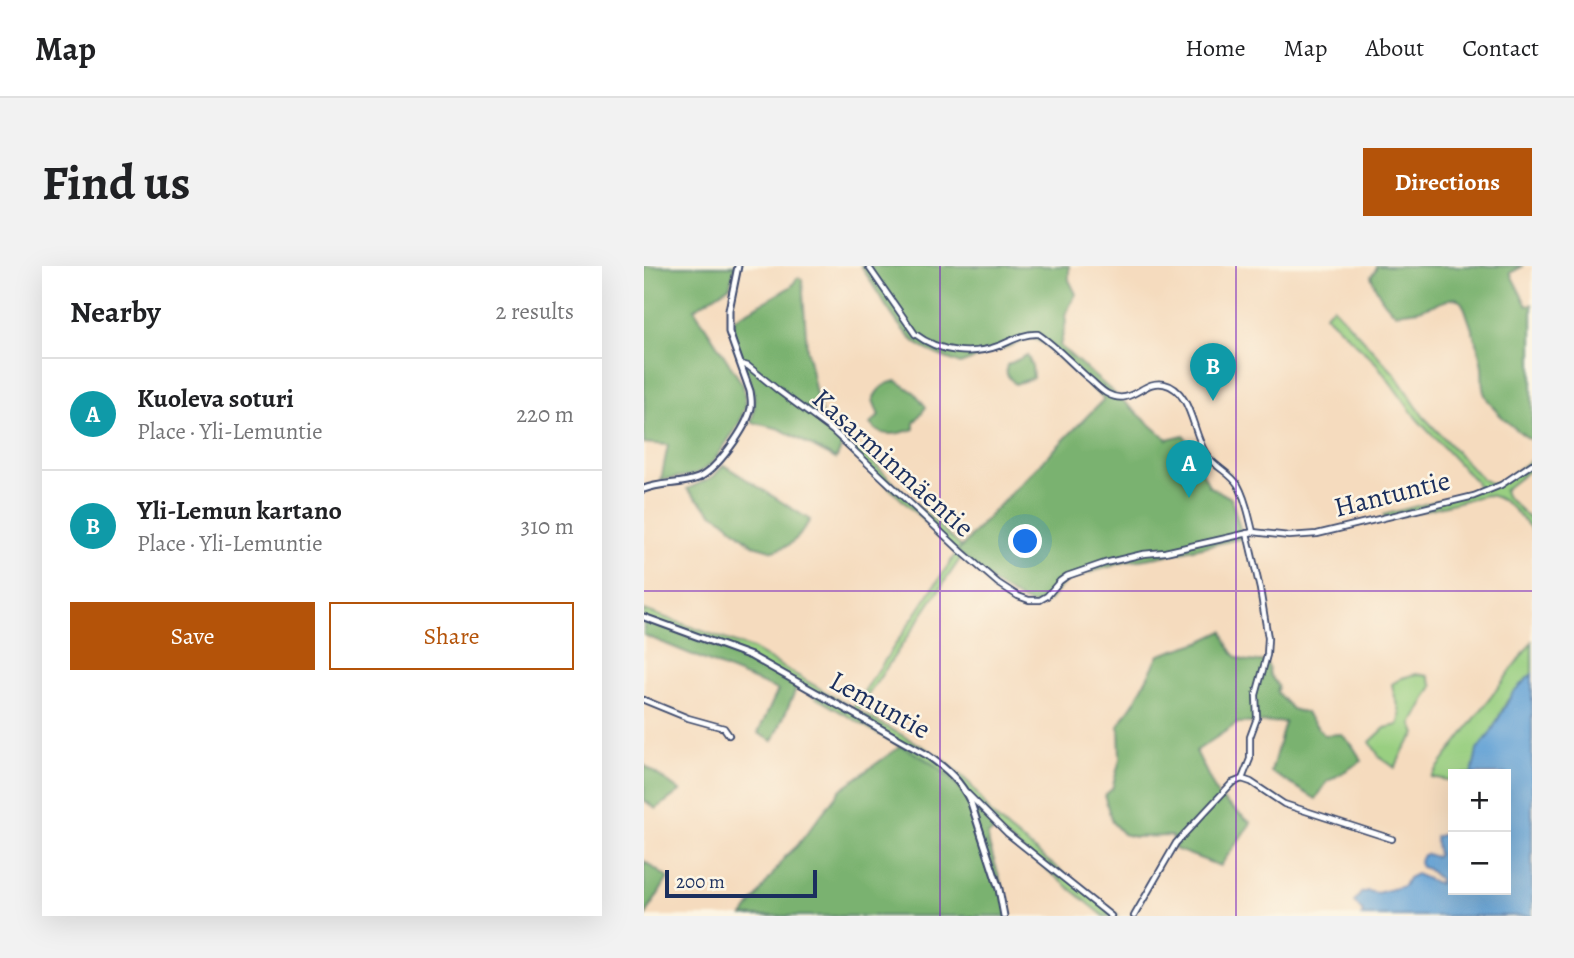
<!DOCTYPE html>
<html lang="en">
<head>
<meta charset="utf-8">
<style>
  :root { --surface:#fff; --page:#f2f2f2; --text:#202124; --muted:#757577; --line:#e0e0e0; --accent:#b45309 }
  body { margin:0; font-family:Alegreya,serif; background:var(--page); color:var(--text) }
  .controls { position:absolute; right:21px; bottom:21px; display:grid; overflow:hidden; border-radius:0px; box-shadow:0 7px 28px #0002 }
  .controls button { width:63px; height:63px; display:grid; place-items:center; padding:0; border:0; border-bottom:2px solid var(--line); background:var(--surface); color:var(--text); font:35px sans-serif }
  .scale { position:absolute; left:21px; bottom:18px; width:152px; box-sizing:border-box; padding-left:7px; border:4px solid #1b2f5e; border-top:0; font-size:19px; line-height:24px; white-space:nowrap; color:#1b2f5e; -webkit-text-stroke:5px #fcf5e5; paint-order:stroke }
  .you { position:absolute; left:382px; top:276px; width:24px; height:24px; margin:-18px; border:5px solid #fff; border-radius:50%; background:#1a73e8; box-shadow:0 0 0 10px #1a73e833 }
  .badge { display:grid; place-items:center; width:46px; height:46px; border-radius:50%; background:var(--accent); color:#fff; font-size:23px; font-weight:700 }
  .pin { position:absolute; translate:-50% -58px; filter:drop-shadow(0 2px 4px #0008) }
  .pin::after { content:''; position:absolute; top:37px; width:24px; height:21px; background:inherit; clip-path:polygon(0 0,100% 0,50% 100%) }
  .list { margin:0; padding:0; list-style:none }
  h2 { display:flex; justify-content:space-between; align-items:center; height:91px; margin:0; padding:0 28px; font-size:30px }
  h2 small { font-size:23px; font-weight:400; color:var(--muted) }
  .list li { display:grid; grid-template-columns:46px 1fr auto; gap:21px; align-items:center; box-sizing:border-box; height:112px; padding:0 28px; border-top:2px solid var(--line) }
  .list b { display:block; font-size:26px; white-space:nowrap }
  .list p { margin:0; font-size:23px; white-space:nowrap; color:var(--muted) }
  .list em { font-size:23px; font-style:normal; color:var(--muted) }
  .actions { display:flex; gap:14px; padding:21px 28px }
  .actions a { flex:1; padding:16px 0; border:2px solid var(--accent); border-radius:0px; text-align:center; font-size:24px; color:var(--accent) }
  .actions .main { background:var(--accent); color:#fff }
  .map { position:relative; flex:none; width:888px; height:650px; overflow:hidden; border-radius:0px }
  header { display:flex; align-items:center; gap:42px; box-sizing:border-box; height:98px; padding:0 35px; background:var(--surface); border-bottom:2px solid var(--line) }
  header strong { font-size:33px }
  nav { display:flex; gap:38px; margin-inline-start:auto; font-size:24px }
  .intro { display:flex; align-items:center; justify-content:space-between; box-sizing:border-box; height:168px; padding:0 42px }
  h1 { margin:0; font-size:49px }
  .button { padding:18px 32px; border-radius:0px; background:var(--accent); color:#fff; font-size:24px; font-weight:700 }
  main { display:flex; gap:42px; padding:0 42px }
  aside { flex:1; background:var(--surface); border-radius:0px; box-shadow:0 7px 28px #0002 }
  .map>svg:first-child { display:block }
  .green { fill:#99cf81; stroke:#5a7f70; stroke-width:2 }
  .forest { fill:#7ab26f; stroke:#4a7066; stroke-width:2 }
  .water { fill:#63a2d6; stroke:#3f689a; stroke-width:2 }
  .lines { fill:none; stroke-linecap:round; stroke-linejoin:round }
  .minor-casing { stroke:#3c496c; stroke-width:8 }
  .tertiary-casing { stroke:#3c496c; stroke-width:9 }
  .minor { stroke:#fff; stroke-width:4.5 }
  .tertiary { stroke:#fff; stroke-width:5 }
  .grid { fill:none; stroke:#7b2cbf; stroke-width:2; stroke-opacity:0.55 }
  .labels { text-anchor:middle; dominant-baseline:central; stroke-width:5; stroke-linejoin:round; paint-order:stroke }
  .street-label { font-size:28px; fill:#1b2f5e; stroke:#fcf5e5 }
</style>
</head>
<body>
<header>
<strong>Map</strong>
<nav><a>Home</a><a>Map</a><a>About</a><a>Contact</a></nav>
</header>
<div class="intro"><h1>Find us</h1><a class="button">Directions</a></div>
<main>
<aside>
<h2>Nearby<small>2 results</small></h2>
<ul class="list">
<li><span class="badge" style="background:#0f9aa8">A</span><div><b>Kuoleva soturi</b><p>Place · Yli-Lemuntie</p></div><em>220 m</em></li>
<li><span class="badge" style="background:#0f9aa8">B</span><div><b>Yli-Lemun kartano</b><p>Place · Yli-Lemuntie</p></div><em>310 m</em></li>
</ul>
<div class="actions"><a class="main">Save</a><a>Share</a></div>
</aside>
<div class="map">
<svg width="888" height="650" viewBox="0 0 888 650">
  <rect width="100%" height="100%" fill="#fcf5e5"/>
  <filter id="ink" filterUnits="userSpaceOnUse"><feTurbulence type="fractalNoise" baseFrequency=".0143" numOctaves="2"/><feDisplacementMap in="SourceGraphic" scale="14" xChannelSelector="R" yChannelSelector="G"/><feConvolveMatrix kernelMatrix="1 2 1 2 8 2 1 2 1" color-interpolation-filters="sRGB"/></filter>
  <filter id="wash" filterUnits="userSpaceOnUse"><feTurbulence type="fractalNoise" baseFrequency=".00686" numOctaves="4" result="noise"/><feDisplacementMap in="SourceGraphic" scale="28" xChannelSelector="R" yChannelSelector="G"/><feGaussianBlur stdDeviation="1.57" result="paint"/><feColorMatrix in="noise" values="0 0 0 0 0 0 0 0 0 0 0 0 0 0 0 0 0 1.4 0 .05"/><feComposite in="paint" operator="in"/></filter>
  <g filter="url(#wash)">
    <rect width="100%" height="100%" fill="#f5dbbe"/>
    <g class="green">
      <path d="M689 41 750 107 779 150 838 213 846 217 855 218 888 193V202L860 224 862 230 888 255V264C875 250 862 230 842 229L742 254 739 249 831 225 834 220 831 215 773 153 732 97 681 48Z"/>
      <path d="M202 171 317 281 314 286 318 290 220 435 214 445 285 484 300 494 326 518 348 549 365 564 474 650H460L353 563 312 517 283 494 249 476 105 393 0 354V344L108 383 209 442 313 286 199 178Z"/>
      <path d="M888 376V408L878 417 863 435 846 468 839 476 831 494 828 508H809V515L787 511Z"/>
      <path d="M772 408 784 410 789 420 768 458 772 468 760 483 751 502 735 490 726 476 741 462 754 459C761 445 749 433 748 418L758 412Z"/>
    </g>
    <g class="forest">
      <path d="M0 0H91L86 20 50 43 99 119 102 139 95 158 69 196 60 204 48 209 17 214 24 179 0 177Z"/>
      <path d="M217 0H425V14L432 28 421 49 422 56 416 80 523 173 540 169 565 220 587 232 599 272 514 291 482 296 423 313 405 335 390 339 380 335 352 319 313 286 345 250 460 133 399 77 388 72 316 98C303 92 288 88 276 80 256 68 231 21 217 0Z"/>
      <path d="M732 0H879L866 7 883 40 888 38V175C871 163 851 148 841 129 837 121 839 111 838 102 836 82 827 62 821 43 818 37 816 32 809 32L775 44 752 47C740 39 732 24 727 10L732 3Z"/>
      <path d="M153 12 158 13 163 83 174 138 178 148 202 171 192 193 136 163 107 156C122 118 84 89 90 53L148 20Z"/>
      <path d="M383 89 388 100 389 112 371 118C365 111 360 108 363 99Z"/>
      <path d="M253 115 271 127 282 141 270 157V163C253 168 238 173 226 158L235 150 229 134C232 124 242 116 253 115Z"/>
      <path d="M80 199 166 254 155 270 145 279 130 285 109 279 77 252 68 247 43 223 69 211Z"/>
      <path d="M0 354 105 393 153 421 129 475 114 467 134 424 0 369Z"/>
      <path d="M579 365C586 388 592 398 618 395L624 399 626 409 634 420 633 426 637 431 648 443 662 447 680 469 697 468 708 479 718 495 683 516 672 533 627 506 641 456 594 457 552 485 574 530 607 557 576 600 531 583 530 574 527 570 491 571 479 568 468 556 461 532 462 528 468 523 476 493 475 459 491 435 515 389 556 376Z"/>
      <path d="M257 480C272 488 287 495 299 506 319 523 335 544 353 563L344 569V575L362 632 365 650H99L142 590 153 580 197 523Z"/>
      <path d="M0 499 36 525 12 543 0 534Z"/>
      <path d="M0 595 24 612 1 650H0Z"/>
    </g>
    <path class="water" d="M888 408V650H717L719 646 710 636 717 627 723 625 733 627 760 620 764 612 772 608 795 618V613L784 603 777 601 775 597 779 589 783 588 791 591 794 589 791 571 800 568 805 563H809V624H862V508H828L833 484 846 468 869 426Z"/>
  </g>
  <g filter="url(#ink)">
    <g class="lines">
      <g class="minor-casing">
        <g id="minor">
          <path d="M224 0 271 68C296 87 328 90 357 79 369 74 381 67 394 68 412 80 427 97 443 111 450 116 456 124 464 128 488 141 499 113 520 118 544 123 548 157 556 175 558 181 562 189 567 194 575 203 587 208 594 219 602 233 605 250 609 266"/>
          <path d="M97 98 104 100 109 104 135 125 189 165 317 285 354 317 374 330 385 334H396L403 330 416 315 423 310 461 297 499 288 521 286 609 266 645 270 673 268 830 230 857 219 888 198"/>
          <path d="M0 434 44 452 80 462 85 469"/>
          <path d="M598 513 606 493V471L613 452 612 429 623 389 624 372 616 323 603 267"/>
          <path d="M598 513 607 516 640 538 748 573"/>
          <path d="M322 526 363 567 467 650"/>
          <path d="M490 650 532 577 588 517 598 513"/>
        </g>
      </g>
      <g class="tertiary-casing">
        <g id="tertiary">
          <path d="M0 223C17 216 37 219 54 212 73 204 103 161 107 142 108 136 107 131 106 125L85 66V44L94 0"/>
          <path d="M0 351 107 390 283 489C303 503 317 515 327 537L355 623 360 650"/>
        </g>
      </g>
      <use href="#minor" class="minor"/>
      <use href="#tertiary" class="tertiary"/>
    </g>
  </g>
  <path class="grid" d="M296 0V650M592 0V650M0 325H888"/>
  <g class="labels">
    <g class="street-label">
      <text transform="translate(249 197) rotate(42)">Kasarminmäentie</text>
      <text transform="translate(748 228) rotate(-14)">Hantuntie</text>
      <text transform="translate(236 439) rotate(29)">Lemuntie</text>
    </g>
  </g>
</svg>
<div class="controls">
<button>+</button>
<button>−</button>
</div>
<div class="scale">200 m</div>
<div class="you"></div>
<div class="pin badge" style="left:545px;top:232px;background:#0f9aa8">A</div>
<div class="pin badge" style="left:569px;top:135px;background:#0f9aa8">B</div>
</div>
</main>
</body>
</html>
